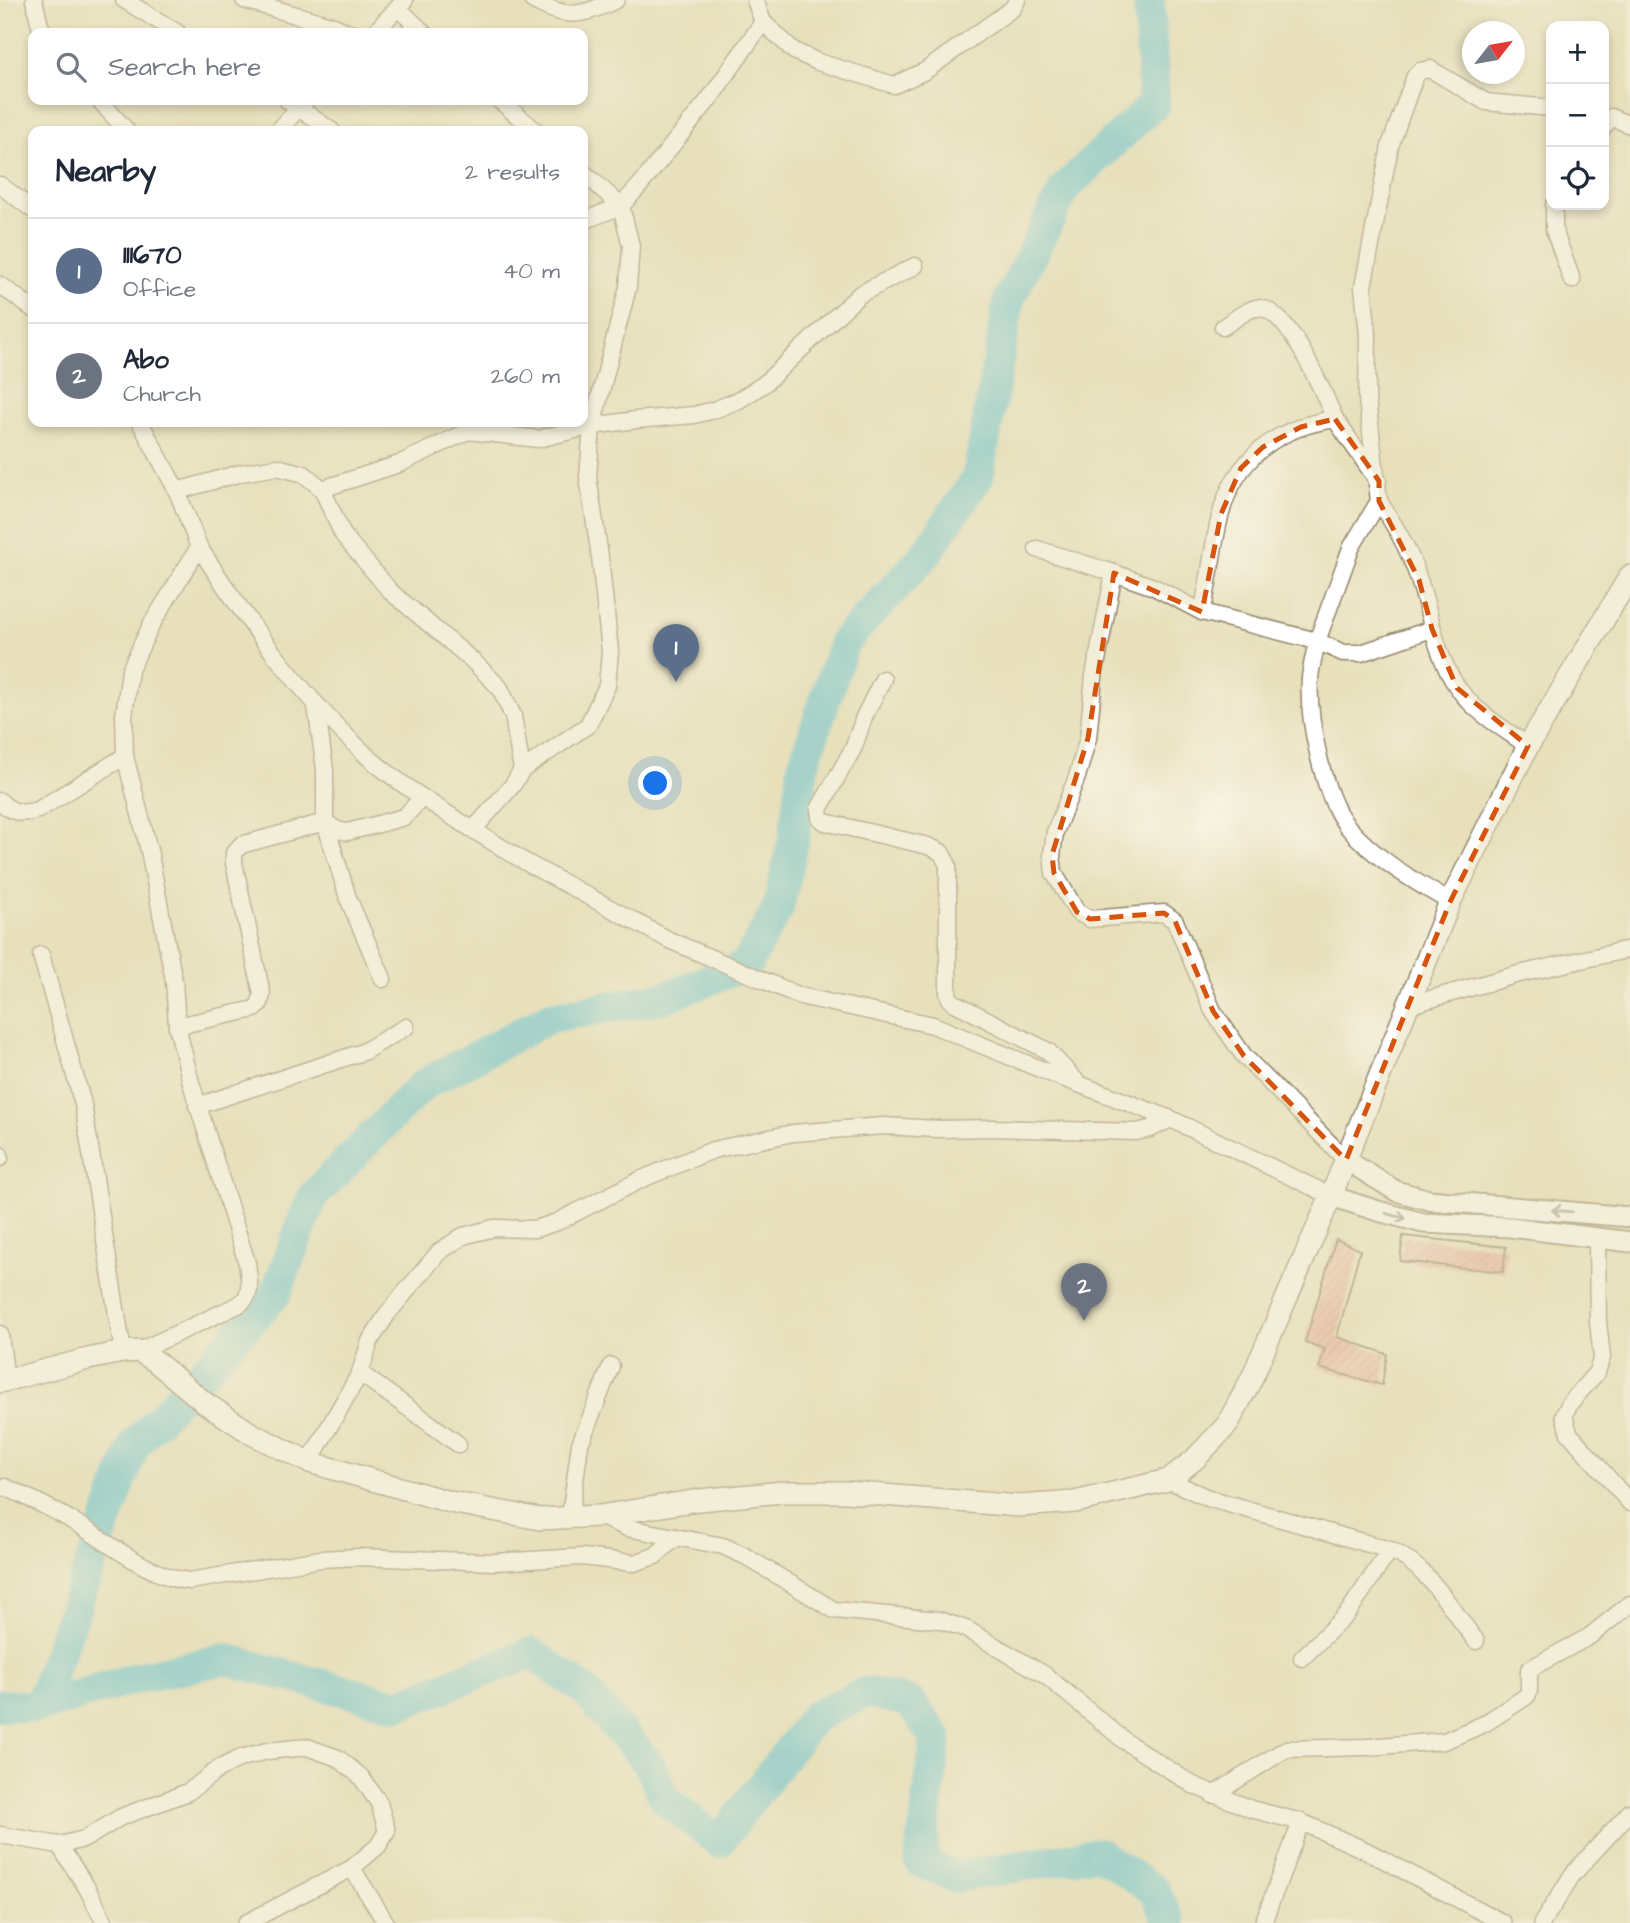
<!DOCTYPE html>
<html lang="en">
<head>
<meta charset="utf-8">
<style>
  :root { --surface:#fff; --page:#f6f6f7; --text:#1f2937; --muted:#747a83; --line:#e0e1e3; --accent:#0b8043 }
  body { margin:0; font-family:"Architects Daughter",sans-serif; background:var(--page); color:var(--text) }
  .controls { position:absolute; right:21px; top:21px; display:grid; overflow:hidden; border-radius:14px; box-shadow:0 4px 10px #0003 }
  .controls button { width:63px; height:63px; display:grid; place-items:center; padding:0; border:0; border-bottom:2px solid var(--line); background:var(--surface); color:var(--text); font:35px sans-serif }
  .compass { position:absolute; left:1462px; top:21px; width:63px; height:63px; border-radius:50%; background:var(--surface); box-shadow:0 4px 10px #0003; rotate:59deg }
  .you { position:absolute; left:656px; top:784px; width:24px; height:24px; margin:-18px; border:5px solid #fff; border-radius:50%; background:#1a73e8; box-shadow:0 0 0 10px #1a73e833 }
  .badge { display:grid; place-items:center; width:46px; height:46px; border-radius:50%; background:var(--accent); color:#fff; font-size:23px; font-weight:700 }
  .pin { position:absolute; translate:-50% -58px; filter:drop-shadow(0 2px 4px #0008) }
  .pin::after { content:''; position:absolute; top:37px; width:24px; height:21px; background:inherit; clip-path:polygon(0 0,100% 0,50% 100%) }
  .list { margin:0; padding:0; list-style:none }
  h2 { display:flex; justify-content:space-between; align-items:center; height:91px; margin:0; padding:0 28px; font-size:30px }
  h2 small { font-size:23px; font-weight:400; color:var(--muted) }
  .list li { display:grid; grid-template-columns:46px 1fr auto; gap:21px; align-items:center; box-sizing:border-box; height:105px; padding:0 28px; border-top:2px solid var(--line) }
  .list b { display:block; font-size:26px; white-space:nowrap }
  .list p { margin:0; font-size:23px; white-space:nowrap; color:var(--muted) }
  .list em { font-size:23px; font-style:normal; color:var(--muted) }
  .icon { flex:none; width:38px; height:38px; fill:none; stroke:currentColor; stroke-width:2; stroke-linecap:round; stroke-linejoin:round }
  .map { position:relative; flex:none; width:1630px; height:1923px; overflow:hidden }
  .search { position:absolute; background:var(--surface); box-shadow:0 4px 10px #0003; left:28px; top:28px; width:560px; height:77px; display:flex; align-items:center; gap:18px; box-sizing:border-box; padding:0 24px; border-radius:14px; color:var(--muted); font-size:26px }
  .panel { position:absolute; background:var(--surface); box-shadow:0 4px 10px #0003; left:28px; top:126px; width:560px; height:301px; border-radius:14px }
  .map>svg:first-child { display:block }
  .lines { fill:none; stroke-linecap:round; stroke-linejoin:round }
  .river { stroke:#5cc2d9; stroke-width:32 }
  .building { fill:url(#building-hatch) }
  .minor-casing { stroke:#92856c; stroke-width:19 }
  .tertiary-casing { stroke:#92856c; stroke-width:23 }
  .secondary-casing { stroke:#92856c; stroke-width:24 }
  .minor { stroke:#fff; stroke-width:16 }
  .tertiary { stroke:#fff; stroke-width:19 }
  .secondary { stroke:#fff; stroke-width:21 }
  .oneway { stroke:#a79f9a }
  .marked { fill:none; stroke:#d7540e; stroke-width:5; stroke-dasharray:14 9; stroke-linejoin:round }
</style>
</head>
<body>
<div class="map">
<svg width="1630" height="1923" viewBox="0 0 1630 1923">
  <defs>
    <pattern id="building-hatch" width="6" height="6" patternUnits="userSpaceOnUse" patternTransform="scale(1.75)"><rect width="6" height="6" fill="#efaa9b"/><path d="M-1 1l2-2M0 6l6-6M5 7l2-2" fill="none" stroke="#c38b7e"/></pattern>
  </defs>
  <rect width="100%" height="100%" fill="#fbf7ec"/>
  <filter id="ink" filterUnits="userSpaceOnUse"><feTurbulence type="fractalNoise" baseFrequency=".0143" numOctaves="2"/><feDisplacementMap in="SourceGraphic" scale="14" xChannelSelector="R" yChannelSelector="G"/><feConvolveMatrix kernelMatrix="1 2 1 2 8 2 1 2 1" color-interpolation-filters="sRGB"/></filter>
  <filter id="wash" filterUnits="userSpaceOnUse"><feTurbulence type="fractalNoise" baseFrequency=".00686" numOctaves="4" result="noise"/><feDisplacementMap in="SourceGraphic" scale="28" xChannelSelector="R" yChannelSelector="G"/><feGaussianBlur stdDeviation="1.57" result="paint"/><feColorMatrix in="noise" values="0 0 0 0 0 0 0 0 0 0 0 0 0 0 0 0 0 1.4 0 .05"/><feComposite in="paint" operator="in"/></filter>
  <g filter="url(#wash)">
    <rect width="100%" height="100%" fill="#e8e0bb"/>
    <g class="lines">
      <g class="river">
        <path d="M0 1705 39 1707 136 1678 225 1659 398 1705 531 1653 584 1690 649 1764 665 1799 719 1842 814 1717 866 1692 910 1702 936 1737 920 1862 955 1877 1098 1853 1155 1891 1170 1923"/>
        <path d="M39 1707 134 1445 275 1295 313 1196 423 1085 550 1017 663 998 746 965 778 908 794 839 803 766 844 642 926 554 978 477 1009 299 1065 188 1154 104 1149 0"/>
      </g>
    </g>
    <g id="blocks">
      <g class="building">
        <path d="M1403 1236 1506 1247 1503 1272 1400 1261Z"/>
        <path d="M1336 1239 1360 1250 1337 1337 1387 1354 1382 1385 1319 1368 1325 1349 1305 1342Z"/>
      </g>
    </g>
  </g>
  <g filter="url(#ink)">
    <use href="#blocks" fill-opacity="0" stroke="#92856c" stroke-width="2"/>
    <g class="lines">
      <g class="minor-casing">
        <g id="minor">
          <path d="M34 0 40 26 44 33"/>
          <path d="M124 0 178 33"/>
          <path d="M244 0 334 26 350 33"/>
          <path d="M532 0C567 20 582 16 616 0"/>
          <path d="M755 0 763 22 794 51 818 62 894 85 925 71 1013 8 1017 0"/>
          <path d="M398 8 424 33"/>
          <path d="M374 33 405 0"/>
          <path d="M99 100 127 131"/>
          <path d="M287 100 332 131"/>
          <path d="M499 100 536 131"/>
          <path d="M1604 127 1611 117 1630 125"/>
          <path d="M278 131 306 100"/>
          <path d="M583 172 621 206 641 184 710 98 763 22"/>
          <path d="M0 185 33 210"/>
          <path d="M1554 205V230L1572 280"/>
          <path d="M0 285 33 309"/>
          <path d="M1223 327C1233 321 1245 310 1256 308 1288 304 1324 395 1335 419"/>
          <path d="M322 489 399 464 468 431 538 439 592 426 636 420 694 415 714 410 739 400 764 384 860 294 915 266"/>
          <path d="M177 491 241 473 277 467 304 474 322 489 343 535 391 592 473 661 500 688 513 716 522 770"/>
          <path d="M1379 501C1395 526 1409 549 1418 577 1431 613 1435 656 1458 688 1474 712 1505 729 1528 746"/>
          <path d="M199 547C248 623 300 694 367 756 399 784 437 807 473 830L512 786 522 770 588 725 607 686 610 651 600 557 588 477 592 426 628 287 631 246 621 206 583 221"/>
          <path d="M1037 549 1114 573 1094 676 1088 738 1077 777 1055 832 1052 855 1054 873 1077 912 1090 919 1164 913 1175 921 1213 1011 1244 1056 1346 1160"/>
          <path d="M1114 573 1154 587 1202 612 1317 641 1351 548 1379 501 1367 399 1368 335 1363 287 1390 146 1415 76 1420 71 1430 69 1486 102 1551 108"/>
          <path d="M1202 612C1210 580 1212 548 1220 517 1234 459 1277 427 1335 419L1378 481"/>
          <path d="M1432 629 1361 653H1343L1317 641C1315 653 1311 666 1310 678 1307 716 1323 796 1347 826 1375 859 1413 880 1450 902"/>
          <path d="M883 679 864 717 854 747 819 809 820 818 825 822 928 846 941 852 948 865V994L951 1001 1048 1051 1078 1083"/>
          <path d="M316 706 325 770V822L348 898 383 979"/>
          <path d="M0 801C12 813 22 815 38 810L125 756"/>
          <path d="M473 830 527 863 669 940 800 996 933 1025 1052 1074 1171 1119"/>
          <path d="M41 955 83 1104 123 1352"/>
          <path d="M1406 1006 1515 975 1630 949"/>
          <path d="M177 1026 255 1009 260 1003 262 994 234 863V853L241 845 325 822 337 830 347 832 375 825 404 817 422 798"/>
          <path d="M197 1106 363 1052 406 1027"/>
          <path d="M0 1155V1158"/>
          <path d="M1597 1239 1598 1322 1602 1357 1597 1372 1570 1403 1564 1415 1569 1433 1630 1503"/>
          <path d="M0 1334 6 1380"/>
          <path d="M139 1351 238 1305C254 1296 249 1280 247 1263L191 1083 177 1026 174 981 149 850 125 756 124 716 130 670 151 625 199 547 177 491 140 422"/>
          <path d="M360 1373 458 1444"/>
          <path d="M309 1462 360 1373 370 1341 388 1313 439 1252 463 1236 494 1228 535 1229 557 1222 642 1179 713 1150 793 1133 883 1126 937 1129 993 1128 1136 1132 1150 1129 1171 1119 1331 1196"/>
          <path d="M1168 1480 1208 1498 1390 1550 1347 1614 1302 1658"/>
          <path d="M0 1488 5 1487C27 1497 49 1507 69 1519 103 1538 151 1579 190 1581L320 1559 358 1557 494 1562 582 1557 634 1563 655 1556 676 1537"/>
          <path d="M599 1516 627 1528 723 1546 745 1556 834 1610 939 1620 966 1629 1045 1675 1126 1742 1193 1785 1251 1809 1301 1822 1367 1851 1503 1923"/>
          <path d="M570 1517 580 1444 611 1366"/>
          <path d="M1390 1550C1427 1565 1451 1609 1476 1641"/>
          <path d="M1213 1795 1286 1749 1367 1747 1444 1741 1484 1724 1527 1696 1529 1691V1670L1533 1667 1590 1636 1630 1604"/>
          <path d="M0 1835 59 1845 87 1888 105 1923"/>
          <path d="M59 1845 85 1839 121 1817 188 1792 220 1768 241 1758 267 1751 307 1747 338 1758 361 1777 379 1803 387 1831 378 1846 352 1868"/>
          <path d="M246 1923 352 1868 386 1923"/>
          <path d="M1263 1923 1301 1822"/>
          <path d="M1542 1923 1573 1874 1630 1812"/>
        </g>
      </g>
      <g class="tertiary-casing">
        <g id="tertiary">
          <path d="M1346 1160 1396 1191 1429 1200 1630 1217"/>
          <path d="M1331 1196 1378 1211 1423 1223 1510 1227 1630 1242"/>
        </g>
      </g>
      <g class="secondary-casing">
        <path id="secondary" d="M0 1382 88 1359 123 1352 139 1351 155 1361 205 1403 252 1434 309 1462 450 1502 540 1519 599 1516 699 1500 782 1492H846L1019 1506 1075 1502 1168 1480 1194 1460 1227 1425 1251 1380 1331 1196 1450 902 1528 746 1630 576"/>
      </g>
      <use href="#minor" class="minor"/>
      <use href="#tertiary" class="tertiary"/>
      <use href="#secondary" class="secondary"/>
    </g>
    <defs><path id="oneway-shaft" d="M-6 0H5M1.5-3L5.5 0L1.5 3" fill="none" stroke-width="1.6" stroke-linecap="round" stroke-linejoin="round" transform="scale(1.75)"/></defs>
    <g class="oneway">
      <use href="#oneway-shaft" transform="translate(1562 1211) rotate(-175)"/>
      <use href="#oneway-shaft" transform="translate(1396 1216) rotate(14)"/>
    </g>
  </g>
  <path d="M0 0H1630V1923H0ZM1335 419 1379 481V501L1419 580 1432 629 1457 688 1528 746 1450 902 1346 1160 1244 1056 1213 1011 1175 921 1164 913 1090 919 1077 912 1054 873 1052 855 1088 738 1114 573 1202 612 1221 514 1241 468 1263 447 1301 427Z" fill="#e8e0bb" fill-opacity=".55" fill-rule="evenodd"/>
  <path class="marked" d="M1335 419 1379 481V501L1419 580 1432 629 1457 688 1528 746 1450 902 1346 1160 1244 1056 1213 1011 1175 921 1164 913 1090 919 1077 912 1054 873 1052 855 1088 738 1114 573 1202 612 1221 514 1241 468 1263 447 1301 427Z"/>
</svg>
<div class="controls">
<button>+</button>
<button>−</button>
<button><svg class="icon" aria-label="locate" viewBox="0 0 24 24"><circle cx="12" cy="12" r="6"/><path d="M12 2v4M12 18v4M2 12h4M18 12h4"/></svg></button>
</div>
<svg class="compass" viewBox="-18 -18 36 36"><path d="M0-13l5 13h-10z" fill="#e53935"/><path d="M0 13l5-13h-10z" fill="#747a83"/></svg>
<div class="you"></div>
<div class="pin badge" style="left:676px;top:682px;background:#5c6f8a">1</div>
<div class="pin badge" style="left:1084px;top:1321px;background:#6b7280">2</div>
<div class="search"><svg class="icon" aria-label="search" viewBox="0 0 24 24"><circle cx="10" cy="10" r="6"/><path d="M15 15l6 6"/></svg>Search here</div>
<section class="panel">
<h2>Nearby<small>2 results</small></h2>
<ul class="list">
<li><span class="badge" style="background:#5c6f8a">1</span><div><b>111670</b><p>Office</p></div><em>40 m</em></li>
<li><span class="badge" style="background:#6b7280">2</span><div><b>Abo</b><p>Church</p></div><em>260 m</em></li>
</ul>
</section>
</div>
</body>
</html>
